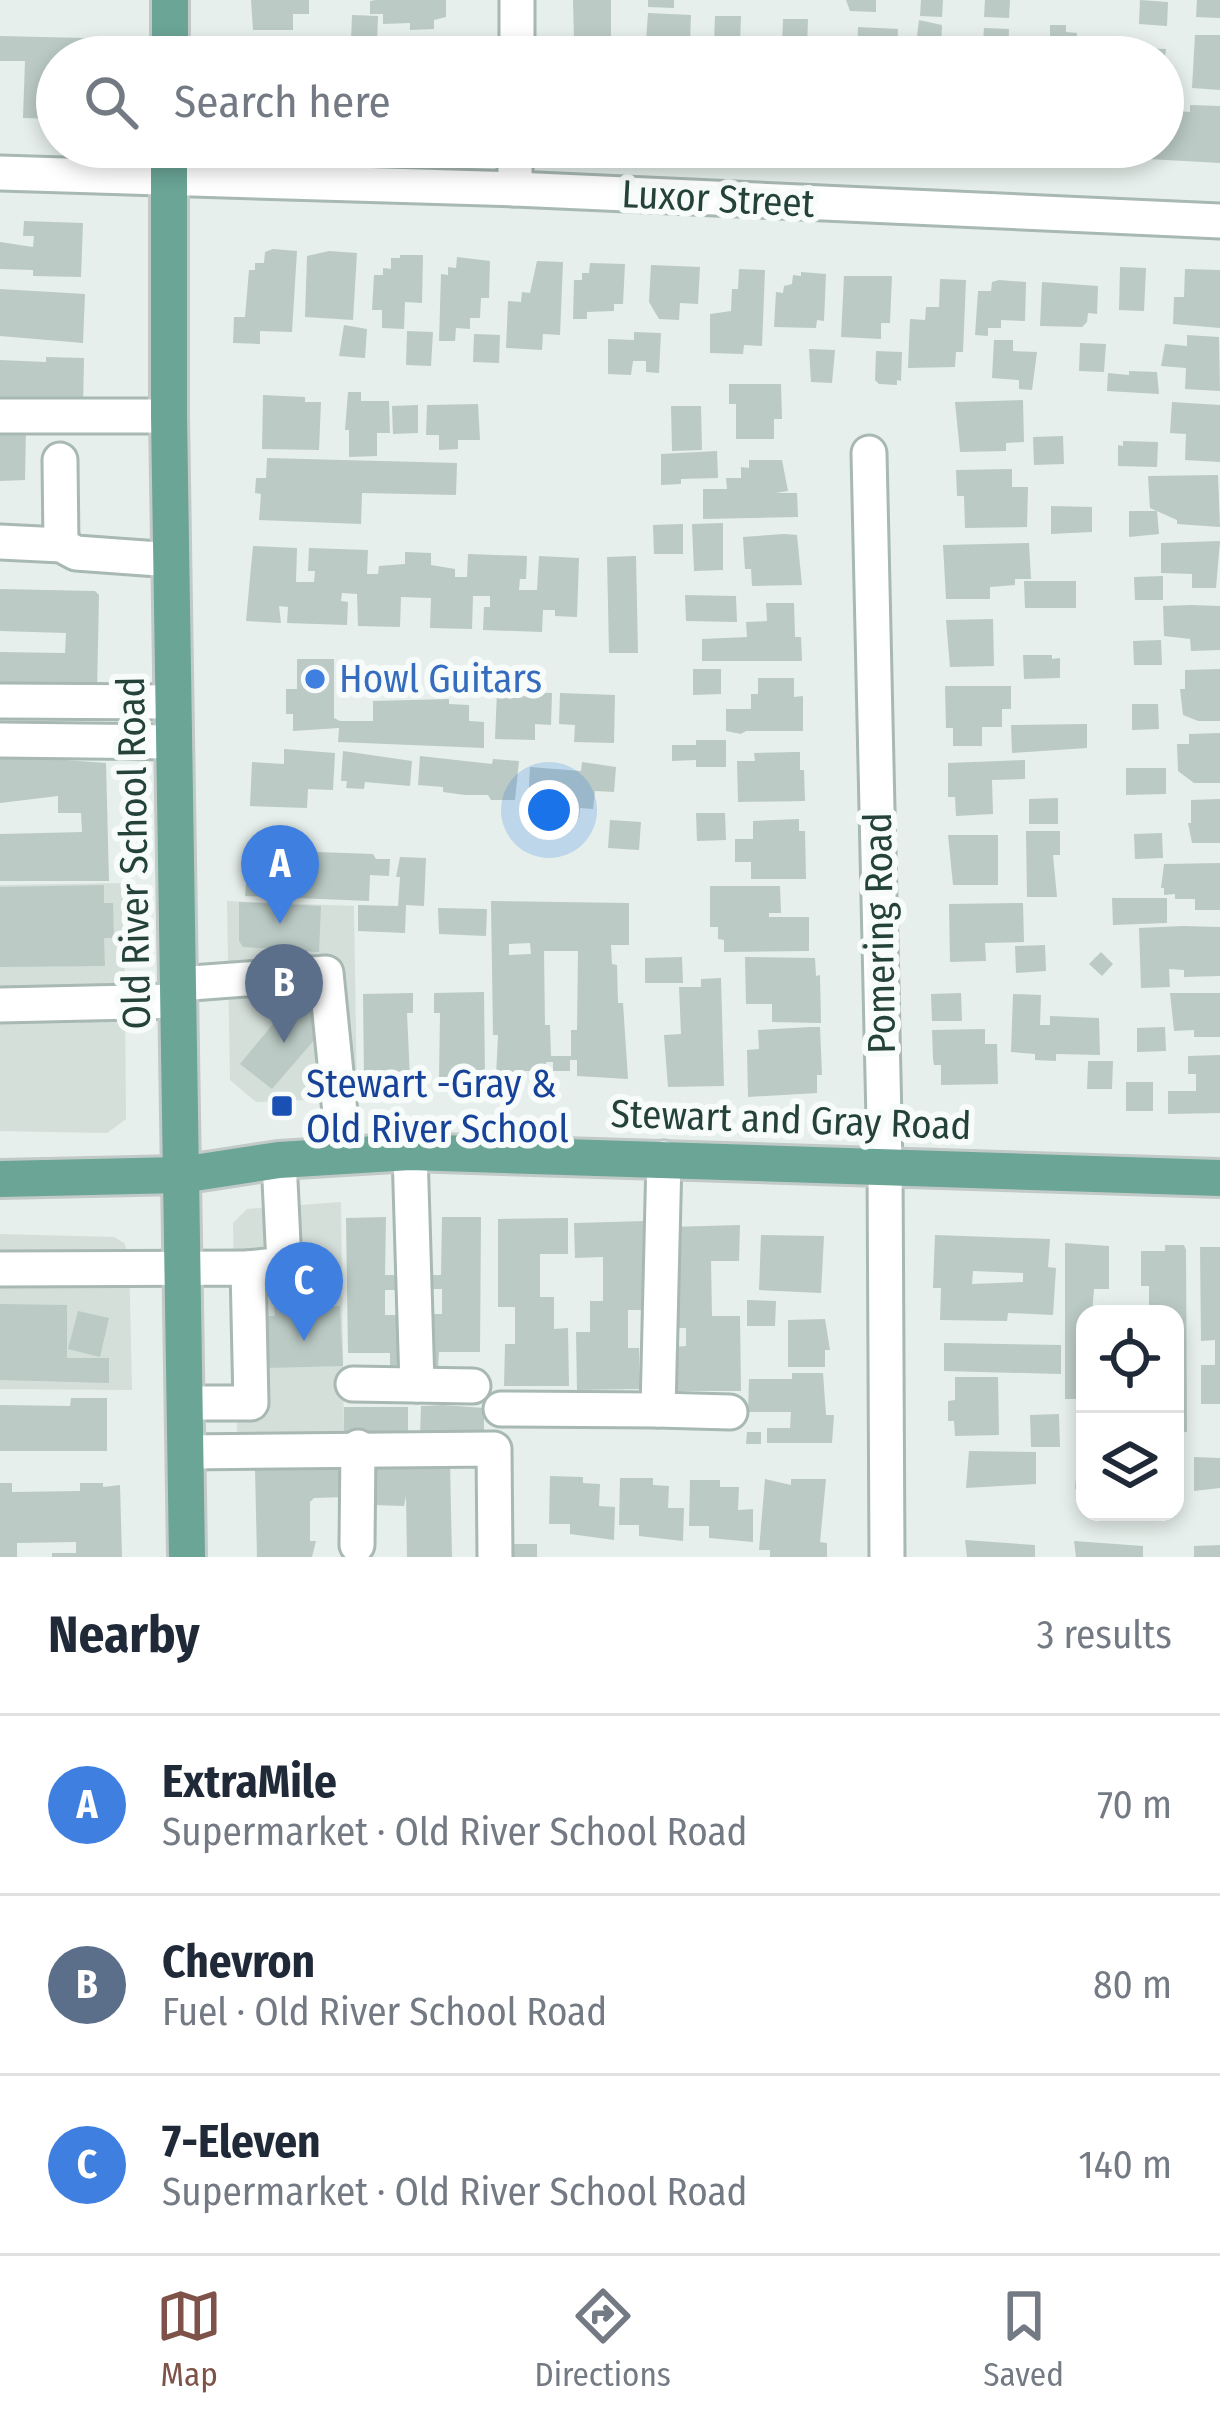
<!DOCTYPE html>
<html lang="en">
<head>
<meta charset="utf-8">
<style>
  :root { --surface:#fff; --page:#f6f6f7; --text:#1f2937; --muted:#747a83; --line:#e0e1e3; --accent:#7f5249 }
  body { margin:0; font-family:"Fira Sans Condensed",sans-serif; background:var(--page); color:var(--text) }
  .controls { position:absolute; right:36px; bottom:36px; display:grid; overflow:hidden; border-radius:24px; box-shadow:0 6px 18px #0003 }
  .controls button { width:108px; height:108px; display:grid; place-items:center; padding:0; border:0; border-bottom:3px solid var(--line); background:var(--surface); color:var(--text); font:60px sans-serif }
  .you { position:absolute; left:549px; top:810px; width:42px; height:42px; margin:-30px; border:9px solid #fff; border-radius:50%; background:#1a73e8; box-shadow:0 0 0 18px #1a73e833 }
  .badge { display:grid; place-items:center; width:78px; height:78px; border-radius:50%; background:var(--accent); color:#fff; font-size:39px; font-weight:700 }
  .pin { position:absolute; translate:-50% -99px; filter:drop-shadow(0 3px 6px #0008) }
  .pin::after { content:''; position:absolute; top:63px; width:42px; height:36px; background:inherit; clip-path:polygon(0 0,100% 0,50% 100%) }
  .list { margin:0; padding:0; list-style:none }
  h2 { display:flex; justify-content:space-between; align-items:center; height:156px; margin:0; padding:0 48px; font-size:51px }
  h2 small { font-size:39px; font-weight:400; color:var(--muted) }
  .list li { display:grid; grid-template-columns:78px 1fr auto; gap:36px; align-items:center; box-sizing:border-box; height:180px; padding:0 48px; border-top:3px solid var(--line) }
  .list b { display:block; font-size:45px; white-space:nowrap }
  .list p { margin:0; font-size:39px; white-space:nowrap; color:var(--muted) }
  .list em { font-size:39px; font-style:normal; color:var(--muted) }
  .icon { flex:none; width:66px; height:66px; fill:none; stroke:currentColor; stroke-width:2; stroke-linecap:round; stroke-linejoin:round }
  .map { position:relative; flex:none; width:1220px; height:1557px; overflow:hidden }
  .search { position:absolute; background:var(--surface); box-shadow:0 6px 18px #0003; left:36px; right:36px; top:36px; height:132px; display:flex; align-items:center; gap:30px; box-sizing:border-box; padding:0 42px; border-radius:66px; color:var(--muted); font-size:45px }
  .sheet { height:696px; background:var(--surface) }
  nav { display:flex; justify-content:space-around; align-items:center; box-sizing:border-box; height:168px; border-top:3px solid var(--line); background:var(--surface); font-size:33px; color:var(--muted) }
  nav a { display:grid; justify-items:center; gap:6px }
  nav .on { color:var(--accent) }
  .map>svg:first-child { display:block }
  .built { fill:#d4dfda }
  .building { fill:#bbcac4; fill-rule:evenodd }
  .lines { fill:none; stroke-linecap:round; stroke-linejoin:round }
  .minor-casing { stroke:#a8b8b2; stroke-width:39 }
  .major-casing { stroke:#c2cac8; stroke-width:42 }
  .minor { stroke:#fff; stroke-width:33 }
  .major { stroke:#6aa596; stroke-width:36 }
  .shop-dot { fill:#3f7fe0; stroke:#f7fbf9; stroke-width:4.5 }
  .transit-dot { fill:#1a4fb4; stroke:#f7fbf9; stroke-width:4.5 }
  .labels { text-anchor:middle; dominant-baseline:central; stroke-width:12; stroke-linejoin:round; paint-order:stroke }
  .street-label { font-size:39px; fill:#24423a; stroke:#f7fbf9 }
  .shop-label { font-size:39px; fill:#366cbe; stroke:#f7fbf9; text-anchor:start }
  .transit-label { font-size:39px; fill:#164399; stroke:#f7fbf9; text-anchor:start }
</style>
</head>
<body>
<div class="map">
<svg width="1220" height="1557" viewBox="0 0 1220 1557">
  <rect width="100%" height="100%" fill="#e6efeb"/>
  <g class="built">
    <path d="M124 883 126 1119 107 1133 0 1131V885Z"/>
    <path d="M227 901 354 906 357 1098 256 1102 230 1080Z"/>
    <path d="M341 1202 344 1435 237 1434 233 1223 247 1209Z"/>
    <path d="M0 1234 114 1237 124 1243 129 1256 132 1390 0 1389Z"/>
  </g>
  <g class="building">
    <path d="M251 0H309V14H293V30H253Z"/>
    <path d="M446 0V17L434 20V29L410 30V23L383 24V14H370V1L376 0Z"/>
    <path d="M573 0H611V40H574Z"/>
    <path d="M648 0H674V8L648 7Z"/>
    <path d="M846 0H876V12L850 11Z"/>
    <path d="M921 0H943L942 17 920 16Z"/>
    <path d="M985 0H1010L1009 18 984 17Z"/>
    <path d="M1140 0 1168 2 1167 26 1139 24Z"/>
    <path d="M1197 0H1220V18L1196 17Z"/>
    <path d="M648 13 691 15 690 43 646 41Z"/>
    <path d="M352 15 378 16 377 42 351 41Z"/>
    <path d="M715 16H741L740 44 714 43Z"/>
    <path d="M783 19H808L807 47H782Z"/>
    <path d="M919 20 942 25 941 53 915 52Z"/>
    <path d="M1050 25H1066V32L1077 33 1076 57H1050Z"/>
    <path d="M858 27 898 29 897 49 909 50 908 57H857Z"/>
    <path d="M984 28 1009 29 1008 57 982 55Z"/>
    <path d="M1195 35H1220V90L1192 88Z"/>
    <path d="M0 36 85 38 87 57H57V119L23 118 25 61H0Z"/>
    <path d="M311 44 337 45 336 57H310Z"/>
    <rect x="258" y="45" width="31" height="12"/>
    <path d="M1134 48 1166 49 1165 57H1134Z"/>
    <path d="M414 51 443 53V57H414Z"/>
    <path d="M1190 105 1220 106V163L1113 157V147H1163L1167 110 1190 112Z"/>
    <path d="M24 221 83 223 81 277 33 276V270L0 269V242L33 247 34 236H23Z"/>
    <path d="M273 249 297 251 292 332 260 331V344L233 343 234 317H245L249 270H255V263H264L265 252Z"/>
    <path d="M329 251 357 253 353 320 305 317 307 256Z"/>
    <path d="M400 255H423L422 303 405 302 404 329 382 328V310H372L374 275H383V268L391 269V258H400Z"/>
    <path d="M457 257 490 261 489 298H481L480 318H470V329L456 328 455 341H439L441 274 448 275V267L456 268Z"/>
    <path d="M537 261 563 262 560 335 543 334 542 350 506 348 508 301 521 302 522 292 530 293Z"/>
    <path d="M590 263 625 264 623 304H614V311L587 312V319H573L574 280H582V273H589Z"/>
    <path d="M651 265 700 267 698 304 680 303 679 320 659 319 649 302Z"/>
    <path d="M1120 267 1146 268 1144 311 1119 310Z"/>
    <path d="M739 269 765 270 762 346 744 345 743 354 710 353V314L731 311 732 289H738Z"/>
    <path d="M1185 269 1220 270V328L1173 324 1174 297H1184Z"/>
    <path d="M801 272 826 274 824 321 817 320 816 328 774 327 776 292 783 293 784 286 792 284 793 275 801 276Z"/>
    <path d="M844 276H892L890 323H881V339L841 337Z"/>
    <path d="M940 279 966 280 963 352H956L955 367 908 368 910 319 925 320 926 307H939Z"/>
    <path d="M999 280 1026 282 1025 321 1001 320V328H988V336L975 335 978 291H991L992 282Z"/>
    <path d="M1042 282 1098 286 1097 314 1088 313 1087 322 1082 327 1040 326Z"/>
    <path d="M0 289 85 294 83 343 0 336Z"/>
    <path d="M344 325 367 329 365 358 339 356Z"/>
    <path d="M407 331 433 332 431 366 406 365Z"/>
    <path d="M634 332 661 333 659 373 646 372V361H633L631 375 608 374V339L634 340Z"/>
    <path d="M474 334 500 335 499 363 473 362Z"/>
    <path d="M1187 335 1219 337 1220 391 1185 389 1186 368 1161 366 1165 344 1187 346Z"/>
    <path d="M994 340H1013V351L1037 352 1032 390 1019 389V380L992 378Z"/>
    <path d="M1080 343 1106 344 1104 372 1079 371Z"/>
    <path d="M809 349 835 350 832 383 811 382Z"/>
    <path d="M876 351 902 352 901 381 897 380V385L879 384 875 380Z"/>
    <path d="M46 357 84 358 83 408H0V360L46 362Z"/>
    <path d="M1129 371 1157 372 1159 394 1107 391 1108 373 1129 375Z"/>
    <path d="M729 384H781L782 419H774V439H736V404H729Z"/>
    <path d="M348 392H361V401H389L390 433H377V456L349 457V430H345Z"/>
    <path d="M263 395 305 397V402H321L319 450 262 449Z"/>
    <path d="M1023 400 1024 442 1006 443V451L960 452 955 402Z"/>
    <path d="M1172 402 1220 405V462L1185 460 1186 434 1170 433Z"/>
    <path d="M478 404 480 440H458V449L439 450V435H426L427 405Z"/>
    <path d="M418 405V433L393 434 392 406Z"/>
    <path d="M671 406H701L702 450 672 451Z"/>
    <path d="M0 424 26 427 25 480 0 481Z"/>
    <path d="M1063 436 1064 464 1034 465 1033 437Z"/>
    <path d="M1123 441 1158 442 1157 467 1118 466V445L1123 446Z"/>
    <path d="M717 451 718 478 681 479V484L661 485V454Z"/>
    <path d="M267 458 457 463 456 495 362 493 361 524 259 520 261 494 255 493 256 478H266Z"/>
    <path d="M749 460H782L788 491 775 493H797L798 517 703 519V489H727L726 478H741V467L749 468Z"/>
    <path d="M1012 469V487H1028L1027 527 965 528 964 496H957L956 470Z"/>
    <path d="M1218 475 1220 527 1177 524V520L1150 508 1148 476Z"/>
    <path d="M1051 506 1092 507V532L1051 534Z"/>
    <path d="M1129 511H1157L1159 534 1129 537Z"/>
    <path d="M723 523V570L694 571 692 524Z"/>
    <path d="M683 524V554H654L653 525Z"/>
    <path d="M784 534 797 535 802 585 752 586 751 569H745L743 537Z"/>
    <path d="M1220 541 1216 588H1192V574L1161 573V543Z"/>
    <path d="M1029 543 1031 579H1015V585L990 587V599H946L943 545Z"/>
    <path d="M253 546 297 548 296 582H314L315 571H308L309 548 368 550 367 574H378L379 566 405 564V552L431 553V565L455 569V577H467L468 554 527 556 526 579H520L519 590H537L539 556 579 558 577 617 555 616V610H543L542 632 483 630 484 607H490V596H473L472 629 430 628 431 598 401 597 400 627 358 626 357 594 342 593 341 601 348 602 347 625 287 623 288 607 279 606 281 623 246 621Z"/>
    <path d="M636 556 638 653H609L607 557Z"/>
    <path d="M1163 576V600H1135L1134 577Z"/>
    <path d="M1024 581H1076V608H1025Z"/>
    <path d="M0 589 95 591 99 595 97 692 0 694V652L65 653 66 633 0 631Z"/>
    <path d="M685 595 736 596 737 622 686 621Z"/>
    <path d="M766 603H794L795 637H801L802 661H702V639L747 637 746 622 767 621Z"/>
    <path d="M1191 605 1220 606V650L1191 651 1190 639 1164 636 1163 606Z"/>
    <path d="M993 619 994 666 950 667 946 620Z"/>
    <path d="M1161 640 1162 665H1134L1133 641Z"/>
    <path d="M1023 655H1052V659L1060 658V678L1024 679Z"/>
    <path d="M297 659H334V718L340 721H373V701L449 699V704L469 705V721L484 722V748L338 742 339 728 293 731V714H286V689H297Z"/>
    <path d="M693 669H721V694L693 695Z"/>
    <path d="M1220 669V721H1198L1183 715 1180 689H1185V670Z"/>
    <path d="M758 678H794V697L803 696V731H746L741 734 726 731V709H751V694H758Z"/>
    <path d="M945 686H1011V709H1002V727H982V746H953V728H946Z"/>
    <path d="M497 691 552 693 551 725 535 724V740L495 739Z"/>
    <path d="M560 693 615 695 614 743 574 742 575 725 559 724Z"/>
    <path d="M1132 704H1158L1159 729 1132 730Z"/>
    <path d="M1087 724V748L1012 753 1011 725Z"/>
    <path d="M1220 733V783H1194L1178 771 1177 744H1189V734Z"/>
    <path d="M696 740H726V767H696V760L672 761V745H696Z"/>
    <path d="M284 749 335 753 333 790 308 789 307 808 250 806 252 762 284 764Z"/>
    <path d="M343 751 412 761 410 786 365 782 364 789 346 788 347 781H341Z"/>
    <path d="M795 752H800V770H804L805 801 738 802 737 761H755L754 753Z"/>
    <path d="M0 755 106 763 109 881H0V834L82 832 81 813H58V796L0 803Z"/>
    <path d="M420 756 492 764 493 759 519 761 515 800H491L488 795H465L443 792V787L418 785Z"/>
    <path d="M1025 760V779L992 780 993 814 956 816 955 797H948V763Z"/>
    <path d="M582 762 616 767 614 792 595 791 593 809 580 808 579 818 562 817V806L528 804 530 767 581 771Z"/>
    <path d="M1126 768H1166V794L1126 795Z"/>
    <path d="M1058 798V824H1029V799Z"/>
    <path d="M1220 799V843H1192L1188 823H1191V800Z"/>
    <path d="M696 813H725L726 840 697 841Z"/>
    <path d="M799 819V831H805L806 879H751V862H735V839H753V821Z"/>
    <path d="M610 820 641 822 639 850 608 848Z"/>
    <path d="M1026 831H1060V855H1053L1057 897H1027Z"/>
    <path d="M1162 833 1163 858 1135 859 1134 834Z"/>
    <path d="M948 835H998V885H953Z"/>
    <path d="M261 850 373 854 376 859H390L389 876 370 875 369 901 245 896 248 856H257Z"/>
    <path d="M400 857 426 858 424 906 406 905 405 933 358 931V905L398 906 400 877H396Z"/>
    <path d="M1220 863V910H1195V899H1175V894L1164 895V888H1161L1164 864Z"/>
    <path d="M104 885V903H113L114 938H104L105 966 0 967V887Z"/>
    <path d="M710 886H780L781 913H769V917H809V951L724 952V940L718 939V927H710Z"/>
    <path d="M1112 898H1167V923L1113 925Z"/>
    <path d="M491 901 629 903V945H611L612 964 617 965 618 1003H623L628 1079 577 1076V1060H570V1071H553V1062H546V1071H516L517 1076 496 1077 498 1035H493ZM530 943 531 954 509 955V944ZM544 951H578L577 1030H571V1056H551L550 1025H545Z"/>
    <path d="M239 902 321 906 319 952 243 947 239 941Z"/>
    <path d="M1023 903 1024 942 985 943 986 961 950 962 949 904Z"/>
    <path d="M438 908 487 909 486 936 439 934Z"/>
    <path d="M1182 926 1220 927V976L1184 977V970L1169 969 1170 987 1141 988 1139 928Z"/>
    <path d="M1045 945 1046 971 1016 973 1015 946Z"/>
    <path d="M1101 952 1113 964 1102 976 1089 964Z"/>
    <path d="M682 957 683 983H645V958Z"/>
    <path d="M745 957 815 958 816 976 820 975 821 1023 772 1022V1004H746Z"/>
    <path d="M721 978 724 1086 668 1087 664 1035 681 1034 679 987H701V979Z"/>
    <path d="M484 992 485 1077 439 1078 440 1013H434V993Z"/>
    <path d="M413 993V1013H407L410 1078 364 1079 363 994Z"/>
    <path d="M961 993 962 1021H932L931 994Z"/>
    <path d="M1170 993H1220V1037H1194V1030L1174 1031Z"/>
    <path d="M1013 994 1041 995 1040 1025H1050V1016L1099 1018 1100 1055 1056 1054V1061L1035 1060V1054L1011 1052Z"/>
    <path d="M296 996 329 1023 272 1089 240 1064Z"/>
    <path d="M811 1027H820L822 1075H817V1093L748 1097 747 1050 759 1049 758 1030Z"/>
    <path d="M1165 1027 1166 1051 1137 1052V1028Z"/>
    <path d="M985 1029V1044H997L998 1084 941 1085V1065H934L933 1059 932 1030Z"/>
    <path d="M1220 1055V1113L1168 1114V1091H1196V1074H1188V1056Z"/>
    <path d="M1088 1061H1113L1112 1089H1087Z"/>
    <rect x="1126" y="1082" width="27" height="29"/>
    <path d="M386 1217 385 1275H398V1290H385V1315H400L402 1369 390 1370V1353H348L346 1218Z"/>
    <path d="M442 1217H481L480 1352H439L438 1370 427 1369 428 1314H442V1289H429V1275H441Z"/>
    <path d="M568 1218V1254H540V1297H554V1329L568 1328 569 1386H504L505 1344H515V1307H498V1219Z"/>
    <path d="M646 1221 645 1310H628V1348H639L640 1389 577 1390 576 1332H590V1301H603V1257L575 1258 574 1223Z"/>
    <path d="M740 1225 739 1261H711L712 1316H740L741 1391H673V1347L686 1346V1328H670V1227Z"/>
    <path d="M761 1235 824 1236 821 1293 759 1290Z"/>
    <path d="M935 1235 1050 1239 1048 1267 1056 1268 1053 1315 1008 1313 1007 1321 940 1320 941 1288H933ZM973 1271 1023 1273V1282L972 1284Z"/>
    <path d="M1065 1243 1109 1246V1289H1094L1092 1314H1085V1399H1065Z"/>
    <path d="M1165 1245H1184L1186 1250 1187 1432H1175V1314H1149V1286H1141V1251H1165Z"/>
    <path d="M1200 1247H1220V1404H1201V1365H1215V1340L1201 1341Z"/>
    <path d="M747 1300 776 1301 775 1326H747Z"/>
    <path d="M0 1304 67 1305V1358H109V1383L0 1380Z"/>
    <path d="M340 1306 343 1366 266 1368 265 1316H275L274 1307Z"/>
    <path d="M78 1311 109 1318 100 1357 68 1349Z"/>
    <path d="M825 1319 830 1350H825V1367H788V1320Z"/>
    <path d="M944 1343 1061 1345V1374L944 1371Z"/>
    <path d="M792 1373H823L826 1415H834L832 1443H767V1428H790L791 1412H748L749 1379H792Z"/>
    <path d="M955 1377H998L999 1435 955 1436 954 1421H948V1401L955 1400Z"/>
    <path d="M71 1398H107V1451H0V1405L70 1406Z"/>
    <path d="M443 1405 484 1408V1435L420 1436 421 1406Z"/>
    <path d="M344 1407H408V1434L344 1435Z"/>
    <path d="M1059 1414 1060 1447H1031L1030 1415Z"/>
    <path d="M747 1432H761V1444H746Z"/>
    <path d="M969 1451 1036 1452V1484L966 1488Z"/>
    <path d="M1078 1453H1085V1490L1075 1489Z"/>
    <path d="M1194 1457 1220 1458V1488L1194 1491Z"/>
    <path d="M450 1462 452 1557H407L406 1496 404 1506 373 1505V1463Z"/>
    <path d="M327 1464V1468L345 1467 346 1497 314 1498 310 1502V1541H316L312 1557H257L255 1469Z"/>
    <path d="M550 1476 583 1477V1483L600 1484 599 1506 615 1507 614 1540 570 1534V1524H549Z"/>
    <path d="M620 1478H653V1485L669 1486 668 1508H684L683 1541 639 1536V1525H619Z"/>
    <path d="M765 1479 791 1485V1479H826L820 1542 827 1543V1557H770V1550H759Z"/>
    <path d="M690 1480H720V1487H739L738 1510 753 1509V1542L709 1538V1526H689Z"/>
    <path d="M0 1483H12V1492L80 1491V1483H103V1487L120 1485 122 1557H52V1553H76V1542L17 1543V1557H0Z"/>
    <path d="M965 1540 1035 1545V1557H967Z"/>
    <path d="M1074 1541 1143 1546V1557H1076Z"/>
    <rect x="511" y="1544" width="26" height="13"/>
    <path d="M1220 1545V1557H1194V1546Z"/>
  </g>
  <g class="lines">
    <g class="minor-casing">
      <g id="minor">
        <path d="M517 57V0"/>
        <path d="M0 173 515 189 1220 221"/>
        <path d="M515 189V147"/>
        <path d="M0 416H169"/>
        <path d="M869 453 885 1165 887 1557"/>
        <path d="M60 460 61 545"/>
        <path d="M0 542 61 545 76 553 172 560"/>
        <path d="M0 701 173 702"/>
        <path d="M0 740 174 742"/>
        <path d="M178 984 326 973 344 1153"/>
        <path d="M0 1005 178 1001"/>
        <path d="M410 1152 417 1385"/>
        <path d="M248 1268 284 1264 279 1160"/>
        <path d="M0 1269 248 1268 251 1403H184"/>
        <path d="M353 1384 473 1386"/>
        <path d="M501 1409 658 1410 664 1158"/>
        <path d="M658 1410 730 1412"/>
        <path d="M185 1452 494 1449 495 1557"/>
        <path d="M357 1545 358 1447"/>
      </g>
    </g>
    <g class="major-casing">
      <g id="major">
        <path d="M170 57V0"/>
        <path d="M169 147V416L187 1557"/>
        <path d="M0 1179 181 1175 279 1160 410 1152 1220 1178"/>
      </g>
    </g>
    <use href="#minor" class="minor"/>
    <use href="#major" class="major"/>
  </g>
  <circle class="shop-dot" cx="315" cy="679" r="12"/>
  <rect class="transit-dot" x="270" y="1094" width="24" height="24" rx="6"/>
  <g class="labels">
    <g class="street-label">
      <text transform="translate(718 199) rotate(3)">Luxor Street</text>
      <text transform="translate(134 853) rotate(-91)">Old River School Road</text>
      <text transform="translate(880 933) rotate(-91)">Pomering Road</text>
      <text transform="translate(791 1120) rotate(2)">Stewart and Gray Road</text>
    </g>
    <g class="shop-label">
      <text x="339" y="679">Howl Guitars</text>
    </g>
    <g class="transit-label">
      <text x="306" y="1084">Stewart -Gray &amp;<tspan x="306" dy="45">Old River School</tspan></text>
    </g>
  </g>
</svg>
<div class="controls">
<button><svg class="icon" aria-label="locate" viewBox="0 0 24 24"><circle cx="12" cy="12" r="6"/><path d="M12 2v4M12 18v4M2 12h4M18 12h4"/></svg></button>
<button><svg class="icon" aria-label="layers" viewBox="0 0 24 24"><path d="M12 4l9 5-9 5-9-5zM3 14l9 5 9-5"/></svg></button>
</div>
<div class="you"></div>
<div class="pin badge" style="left:280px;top:924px;background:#3f7fe0">A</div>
<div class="pin badge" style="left:284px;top:1043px;background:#5c6f8a">B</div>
<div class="pin badge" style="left:304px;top:1341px;background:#3f7fe0">C</div>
<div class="search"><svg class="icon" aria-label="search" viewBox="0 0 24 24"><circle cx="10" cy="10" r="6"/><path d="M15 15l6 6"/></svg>Search here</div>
</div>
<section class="sheet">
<h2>Nearby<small>3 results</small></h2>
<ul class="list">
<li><span class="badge" style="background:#3f7fe0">A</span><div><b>ExtraMile</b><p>Supermarket · Old River School Road</p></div><em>70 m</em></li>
<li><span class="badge" style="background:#5c6f8a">B</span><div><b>Chevron</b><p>Fuel · Old River School Road</p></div><em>80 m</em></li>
<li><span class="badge" style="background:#3f7fe0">C</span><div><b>7-Eleven</b><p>Supermarket · Old River School Road</p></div><em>140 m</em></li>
</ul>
</section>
<nav>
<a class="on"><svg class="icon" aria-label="map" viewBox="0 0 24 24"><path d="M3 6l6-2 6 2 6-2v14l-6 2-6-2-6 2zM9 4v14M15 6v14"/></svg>Map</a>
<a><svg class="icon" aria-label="directions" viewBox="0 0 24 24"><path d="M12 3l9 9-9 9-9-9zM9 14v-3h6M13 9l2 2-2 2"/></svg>Directions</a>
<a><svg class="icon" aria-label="saved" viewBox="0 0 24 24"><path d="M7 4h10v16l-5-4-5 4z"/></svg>Saved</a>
</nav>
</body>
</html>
